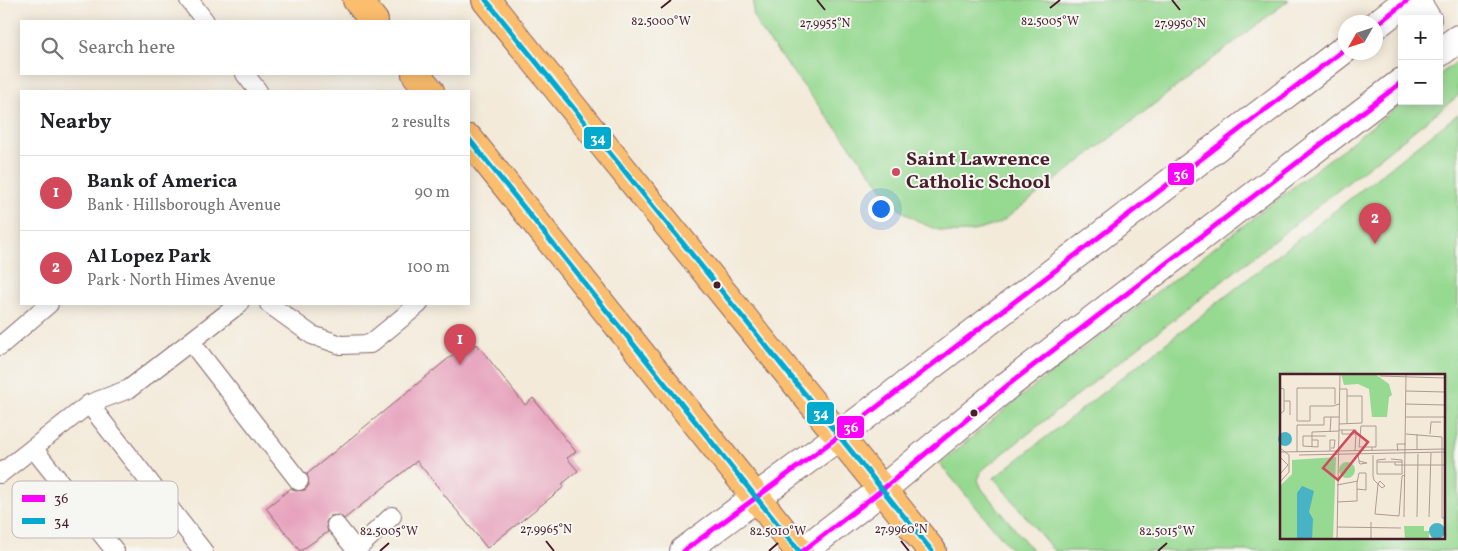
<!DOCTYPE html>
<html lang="en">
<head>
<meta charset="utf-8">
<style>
  :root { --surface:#fff; --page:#f6f6f6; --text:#202124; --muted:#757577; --line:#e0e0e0; --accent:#d1495b }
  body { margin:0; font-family:Vollkorn,serif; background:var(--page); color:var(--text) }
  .controls { position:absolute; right:15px; top:15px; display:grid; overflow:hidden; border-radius:0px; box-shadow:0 2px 12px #0003 }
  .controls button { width:45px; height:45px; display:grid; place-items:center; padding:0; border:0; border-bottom:1px solid var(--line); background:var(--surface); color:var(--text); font:25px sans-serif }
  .compass { position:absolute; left:1338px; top:15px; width:45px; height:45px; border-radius:50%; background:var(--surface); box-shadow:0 2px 12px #0003; rotate:231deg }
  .you { position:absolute; left:880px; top:208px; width:18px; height:18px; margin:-12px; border:4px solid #fff; border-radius:50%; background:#1a73e8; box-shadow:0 0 0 8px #1a73e833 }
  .badge { display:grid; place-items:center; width:32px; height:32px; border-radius:50%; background:var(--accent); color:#fff; font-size:16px; font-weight:700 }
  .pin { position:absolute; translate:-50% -41px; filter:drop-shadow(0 1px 2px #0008) }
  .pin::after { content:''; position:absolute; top:26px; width:18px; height:15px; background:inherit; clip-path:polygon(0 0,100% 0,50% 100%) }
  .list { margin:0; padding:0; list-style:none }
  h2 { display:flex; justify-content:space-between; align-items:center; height:65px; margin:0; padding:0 20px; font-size:21px }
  h2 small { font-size:16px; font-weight:400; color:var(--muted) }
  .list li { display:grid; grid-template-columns:32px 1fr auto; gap:15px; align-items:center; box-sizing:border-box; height:75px; padding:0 20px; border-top:1px solid var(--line) }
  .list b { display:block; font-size:19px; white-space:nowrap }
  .list p { margin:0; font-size:16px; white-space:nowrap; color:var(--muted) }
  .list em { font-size:16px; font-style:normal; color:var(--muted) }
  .icon { flex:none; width:28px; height:28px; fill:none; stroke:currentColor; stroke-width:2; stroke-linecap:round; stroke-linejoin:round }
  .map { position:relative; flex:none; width:1458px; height:551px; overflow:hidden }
  .search { position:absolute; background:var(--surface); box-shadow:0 2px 12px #0003; left:20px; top:20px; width:450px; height:55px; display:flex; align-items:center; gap:12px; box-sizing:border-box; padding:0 18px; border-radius:0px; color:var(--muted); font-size:19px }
  .panel { position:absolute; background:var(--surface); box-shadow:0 2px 12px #0003; left:20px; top:90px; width:450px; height:215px; border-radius:0px }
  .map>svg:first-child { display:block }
  .green { fill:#96d991; stroke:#707c5e; fill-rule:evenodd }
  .building { fill:#e69fba }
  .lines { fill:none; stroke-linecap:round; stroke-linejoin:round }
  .service-casing { stroke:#856668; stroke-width:20 }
  .tertiary-casing { stroke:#856668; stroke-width:30 }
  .primary-casing { stroke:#856668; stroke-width:30 }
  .service { stroke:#fff; stroke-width:18 }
  .tertiary { stroke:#fff; stroke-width:28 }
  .primary { stroke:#fbbd6e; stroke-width:28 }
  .bus-1-casing { stroke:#f6f6f2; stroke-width:9 }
  .bus-2-casing { stroke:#f6f6f2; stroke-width:9 }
  .bus-1 { stroke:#f0f; stroke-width:5 }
  .bus-2 { stroke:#00a9ce; stroke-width:5 }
  .ticks { fill:none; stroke:#4a1f2b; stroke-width:2 }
  .poi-dot { fill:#d1495b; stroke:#f6f6f2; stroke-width:2 }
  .bus-dot { fill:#4a1f2b; stroke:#f6f6f2; stroke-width:2 }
  .labels { text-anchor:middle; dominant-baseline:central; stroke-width:4; stroke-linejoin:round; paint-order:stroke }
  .poi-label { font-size:20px; font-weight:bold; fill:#4a1f2b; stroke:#f6f6f2; text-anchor:start }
  .inset-road { fill:none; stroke:#af9993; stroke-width:1 }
  .view { fill:#d1495b; fill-opacity:0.15; stroke:#d1495b; stroke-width:2.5 }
  .inset-edge { fill:none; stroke:#4a1f2b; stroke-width:2.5 }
  .key { fill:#f6f6f2; stroke:#c2b6b6; stroke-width:1 }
  .key-label { font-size:14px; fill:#4a1f2b }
  .ticks-label { font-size:12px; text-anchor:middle; fill:#4a1f2b; stroke:#f6f6f2; stroke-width:4; stroke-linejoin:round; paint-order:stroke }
  .line-badge { stroke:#f6f6f2; stroke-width:2 }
  .badge-label { font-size:14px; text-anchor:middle; font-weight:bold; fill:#fff }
</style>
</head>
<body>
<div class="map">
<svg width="1458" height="551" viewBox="0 0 1458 551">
  <rect width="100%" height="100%" fill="#f6f6f2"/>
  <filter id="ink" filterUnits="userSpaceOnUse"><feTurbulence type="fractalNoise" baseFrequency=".02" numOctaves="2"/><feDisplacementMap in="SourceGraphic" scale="10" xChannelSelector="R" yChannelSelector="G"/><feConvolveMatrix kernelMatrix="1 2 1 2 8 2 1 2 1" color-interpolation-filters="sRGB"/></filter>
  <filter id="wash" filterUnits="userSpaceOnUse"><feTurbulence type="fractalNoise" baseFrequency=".0096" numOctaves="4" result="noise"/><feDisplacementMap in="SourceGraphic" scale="20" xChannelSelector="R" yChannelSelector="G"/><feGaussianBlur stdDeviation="1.12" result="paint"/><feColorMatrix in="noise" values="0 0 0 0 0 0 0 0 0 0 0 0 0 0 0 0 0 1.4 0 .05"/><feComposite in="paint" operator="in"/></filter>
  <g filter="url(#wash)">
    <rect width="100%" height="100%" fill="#f3ead9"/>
    <g class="green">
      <path d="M754 0H1289L1000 223C958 239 935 235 898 208L758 27 753 13Z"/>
      <path d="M1458 61V96L982 470 978 480 982 489 1033 551H1013L940 464 1019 398 1405 101H1439V75Z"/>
      <path d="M1458 114V551H1054L994 478ZM1282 375H1444V537H1282Z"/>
    </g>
    <g id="blocks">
      <path class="building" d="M477 344 525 405 533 398 576 452 567 458 578 471 562 484 564 487 487 548 417 461 344 519 339 515 330 516 326 522 328 532 300 551 266 508 291 488 295 491 305 490 309 485 307 474 455 353 459 359Z"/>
    </g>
  </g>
  <g filter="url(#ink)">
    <use href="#blocks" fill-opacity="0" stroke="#856668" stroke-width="1"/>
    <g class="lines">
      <g class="service-casing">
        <g id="service">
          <path d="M189 0 205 21"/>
          <path d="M245 74 258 91"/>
          <path d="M269 304 312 335 341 345 370 344 419 304"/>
          <path d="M191 342 299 481"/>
          <path d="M0 346 49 304"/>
          <path d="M89 404 203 551"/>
          <path d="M33 448 89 404 129 389 239 304"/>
          <path d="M0 474 33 448 115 551"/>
          <path d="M336 525 356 550"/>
          <path d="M355 551 392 516"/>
        </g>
      </g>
      <g class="tertiary-casing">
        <g id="tertiary">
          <path d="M1415 0 1427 19"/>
          <path d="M1376 25 1408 0"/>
          <path d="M1439 53 1458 39"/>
          <path d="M684 551 839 436 1346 48"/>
          <path d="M803 551 883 489 1008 385 1402 82"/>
        </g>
      </g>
      <g class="primary-casing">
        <g id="primary">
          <path d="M357 0 374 21"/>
          <path d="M486 0 932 551"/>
          <path d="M416 74 430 91"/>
          <path d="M469 139 799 551"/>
        </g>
      </g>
      <use href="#service" class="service"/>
      <use href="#tertiary" class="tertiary"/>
      <use href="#primary" class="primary"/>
      <g class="bus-1-casing">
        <g id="bus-1">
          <path d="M1376 25 1408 0"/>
          <path d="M684 551 839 436 1346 48"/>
          <path d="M803 551 883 489 1008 385 1402 82"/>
        </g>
      </g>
      <g class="bus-2-casing">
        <g id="bus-2">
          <path d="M486 0 932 551"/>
          <path d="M469 139 799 551"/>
        </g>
      </g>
      <use href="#bus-1" class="bus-1"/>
      <use href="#bus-2" class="bus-2"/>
    </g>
  </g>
  <path class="ticks" d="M817 0 825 10M1172 0 1180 10M661 8 671 0M1050 8 1060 0M546 541 554 551M901 541 909 551M380 551 389 543M769 551 778 543M1158 551 1167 543"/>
  <circle class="poi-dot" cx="896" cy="172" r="5"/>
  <g class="bus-dot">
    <circle cx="717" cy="285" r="4.5"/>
    <circle cx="974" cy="413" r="4.5"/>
  </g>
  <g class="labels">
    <g class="poi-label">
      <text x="906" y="160">Saint Lawrence<tspan x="906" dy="23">Catholic School</tspan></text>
    </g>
  </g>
  <g transform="translate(1280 374)">
    <rect width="165" height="165" fill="#f3ead9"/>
    <path d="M61 0H95L109 10 112 21 109 23 107 43H92L89 15 78 10 64 11ZM56 83 53 165H0V112L12 100V86ZM59 96a8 8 0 1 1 16 0a8 8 0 1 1-16 0ZM124 152H144V157H149V164L125 165Z" fill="#96d991"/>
    <path d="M-2 65a7 7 0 1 1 14 0a7 7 0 1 1-14 0ZM22 112 34 117 29 138 33 145 32 165H17V119ZM149 157a8 8 0 1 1 16 0a8 8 0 1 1-16 0Z" fill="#47b3c4"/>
    <path class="inset-road" d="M100 2 165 4M60 15H67V49M126 17 165 18M4 27H10V41M55 30V14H17V47H30V32H53L59 30M126 30 165 31M0 40 4 37V15L0 14M126 43H165M59 50 82 49V22H67M59 56H76V60H62V56M50 58 51 43H59M126 60 162 63V144H165M150 60 151 48H161M32 66H38V73L23 72V62H46M32 73V58L59 57M92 73H79L81 52H96V73H92V77M0 74 9 81V98L0 108M137 76V60M50 77V66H55L54 74H51M75 77 76 60M118 77 117 70H126M0 78 165 75M17 78V51H44V43H51M19 81 165 78M78 81 79 87V89L80 90 87 89 79 87M93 81V102L94 106 102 114 105 112 100 107 98 110M0 83 8 91 0 100M106 85 97 86V100H122V86L111 85M97 88H122M115 88V91H164M98 110 95 140 119 142 122 102 125 101M57 111 78 107M57 128 76 127H77V109L79 99H86V116L77 115M124 143 126 0M137 143 138 80M149 143 151 79M57 153 121 154M57 165 60 0M91 165V148"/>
    <path class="view" d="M74 57 88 68 58 106 43 94Z"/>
    <rect width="165" height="165" class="inset-edge"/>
  </g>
  <rect x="12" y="481" width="166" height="57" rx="8" class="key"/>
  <rect x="22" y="495" width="23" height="7" fill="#f0f"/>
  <rect x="22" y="518" width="23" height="6" fill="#00a9ce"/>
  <g class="key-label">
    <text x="54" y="503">36</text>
    <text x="54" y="526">34</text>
  </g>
  <g class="ticks-label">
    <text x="661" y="25">82.5000°W</text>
    <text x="1050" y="25">82.5005°W</text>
    <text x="825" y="27">27.9955°N</text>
    <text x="1180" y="27">27.9950°N</text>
    <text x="546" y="533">27.9965°N</text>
    <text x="901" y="533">27.9960°N</text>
    <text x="389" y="535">82.5005°W</text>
    <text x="778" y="535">82.5010°W</text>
    <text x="1167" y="535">82.5015°W</text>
  </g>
  <g class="line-badge">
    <rect x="583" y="126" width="29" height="24" rx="5" fill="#00a9ce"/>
    <rect x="1167" y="162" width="28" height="24" rx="5" fill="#f0f"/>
    <rect x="806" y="401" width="29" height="24" rx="5" fill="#00a9ce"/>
    <rect x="836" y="415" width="29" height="24" rx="5" fill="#f0f"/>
  </g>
  <g class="badge-label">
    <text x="598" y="143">34</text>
    <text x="1181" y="179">36</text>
    <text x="821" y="418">34</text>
    <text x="851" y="432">36</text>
  </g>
</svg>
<div class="controls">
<button>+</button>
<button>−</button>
</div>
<svg class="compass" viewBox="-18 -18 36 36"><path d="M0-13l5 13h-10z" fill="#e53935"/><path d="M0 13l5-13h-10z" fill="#757577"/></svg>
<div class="you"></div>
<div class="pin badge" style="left:460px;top:365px">1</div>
<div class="pin badge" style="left:1375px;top:244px">2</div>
<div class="search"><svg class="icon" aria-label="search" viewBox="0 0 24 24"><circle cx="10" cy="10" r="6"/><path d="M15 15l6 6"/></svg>Search here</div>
<section class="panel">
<h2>Nearby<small>2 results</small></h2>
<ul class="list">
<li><span class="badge">1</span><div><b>Bank of America</b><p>Bank · Hillsborough Avenue</p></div><em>90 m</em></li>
<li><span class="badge">2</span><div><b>Al Lopez Park</b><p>Park · North Himes Avenue</p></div><em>100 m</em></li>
</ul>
</section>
</div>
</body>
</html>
